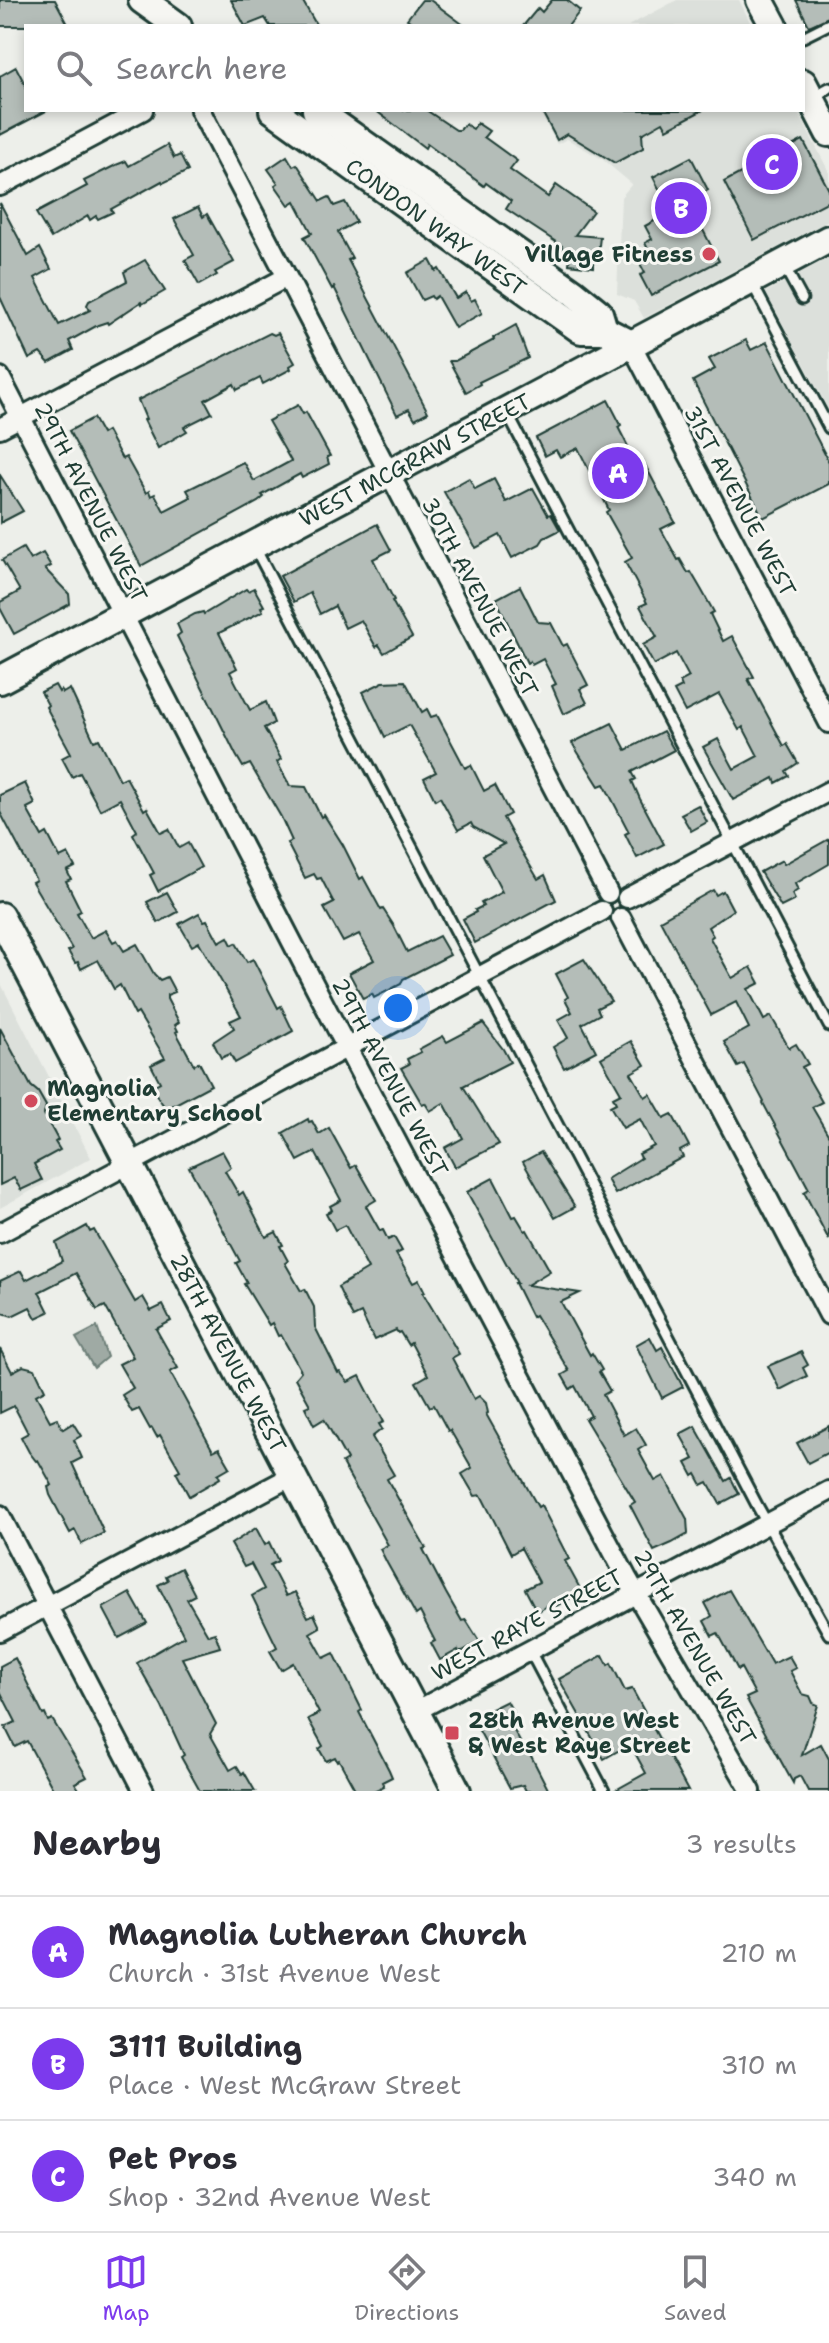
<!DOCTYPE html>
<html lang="en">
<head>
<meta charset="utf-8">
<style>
  :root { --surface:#fff; --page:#f7f7f7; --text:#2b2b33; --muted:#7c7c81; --line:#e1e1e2; --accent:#7c3aed }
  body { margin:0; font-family:"Shantell Sans",sans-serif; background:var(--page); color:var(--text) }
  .you { position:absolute; left:398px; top:1008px; width:28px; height:28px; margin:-20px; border:6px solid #fff; border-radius:50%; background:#1a73e8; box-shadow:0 0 0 12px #1a73e833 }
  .badge { display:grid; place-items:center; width:52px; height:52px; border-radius:50%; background:var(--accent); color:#fff; font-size:26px; font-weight:700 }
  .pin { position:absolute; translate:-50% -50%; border:4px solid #fff; box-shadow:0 2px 8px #0006 }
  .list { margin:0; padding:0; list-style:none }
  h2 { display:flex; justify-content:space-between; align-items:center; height:104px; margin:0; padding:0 32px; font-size:34px }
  h2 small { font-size:26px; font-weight:400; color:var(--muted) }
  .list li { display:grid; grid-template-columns:52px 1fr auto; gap:24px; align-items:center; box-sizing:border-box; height:112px; padding:0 32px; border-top:2px solid var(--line) }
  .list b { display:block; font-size:30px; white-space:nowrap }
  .list p { margin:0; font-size:26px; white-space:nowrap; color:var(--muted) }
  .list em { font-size:26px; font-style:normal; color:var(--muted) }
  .icon { flex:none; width:44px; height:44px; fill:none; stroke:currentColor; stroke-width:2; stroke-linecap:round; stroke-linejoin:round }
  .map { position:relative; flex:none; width:829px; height:1791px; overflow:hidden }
  .search { position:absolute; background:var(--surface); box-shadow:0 4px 12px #0003; left:24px; right:24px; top:24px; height:88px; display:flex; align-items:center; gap:20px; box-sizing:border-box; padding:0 28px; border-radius:0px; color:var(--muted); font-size:30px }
  .sheet { height:440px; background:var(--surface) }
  nav { display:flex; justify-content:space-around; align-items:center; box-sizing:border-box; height:112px; border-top:2px solid var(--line); background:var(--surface); font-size:22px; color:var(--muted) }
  nav a { display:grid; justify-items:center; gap:4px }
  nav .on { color:var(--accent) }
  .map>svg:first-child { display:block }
  .built { fill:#dce0db }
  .water { fill:#9faaa4; stroke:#6c7e77; stroke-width:2 }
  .building { fill:#b4bdb8; stroke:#1f3d34; stroke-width:2 }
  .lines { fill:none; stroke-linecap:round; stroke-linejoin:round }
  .lane-casing { stroke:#1f3d34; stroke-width:15 }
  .street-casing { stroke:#1f3d34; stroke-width:24 }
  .secondary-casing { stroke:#1f3d34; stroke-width:32 }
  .lane { stroke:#f6f6f2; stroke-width:9 }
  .street { stroke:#f6f6f2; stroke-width:18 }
  .secondary { stroke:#f6f6f2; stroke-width:26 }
  .poi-dot { fill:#d1495b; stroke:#f6f6f2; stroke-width:3 }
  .labels { text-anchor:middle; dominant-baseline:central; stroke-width:6; stroke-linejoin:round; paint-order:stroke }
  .street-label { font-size:22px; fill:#1f3d34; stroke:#f6f6f2 }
  .poi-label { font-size:22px; font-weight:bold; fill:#1f3d34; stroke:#f6f6f2; text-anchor:start }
</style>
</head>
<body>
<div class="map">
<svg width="829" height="1791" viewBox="0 0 829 1791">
  <rect width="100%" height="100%" fill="#edefea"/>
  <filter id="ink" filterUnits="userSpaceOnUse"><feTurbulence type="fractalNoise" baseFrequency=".0125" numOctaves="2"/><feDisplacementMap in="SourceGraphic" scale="16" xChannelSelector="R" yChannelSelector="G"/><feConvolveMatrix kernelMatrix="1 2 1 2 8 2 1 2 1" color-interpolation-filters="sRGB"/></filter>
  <g filter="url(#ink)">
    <g class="built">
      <path d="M677 0H739L752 26H628Z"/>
      <path d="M539 110H797L829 172V220L644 318 634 301 617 294 621 197 632 184 602 159 567 139 557 144Z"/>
      <path d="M829 258V410L766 292Z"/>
      <path d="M0 982 91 1158 0 1208Z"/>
    </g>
    <path class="water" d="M97 1327 107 1357 94 1368 76 1338Z"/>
    <g class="building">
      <path d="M0 0H55L69 26H0Z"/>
      <path d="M231 0H302L317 26H270L265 18 245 26Z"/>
      <path d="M422 0H430L465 26H417L407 19Z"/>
      <path d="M552 0H567L580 11 568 26H523L538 8 542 12Z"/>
      <path d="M796 0H829V17L809 26Z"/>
      <path d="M16 67 26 86V110H48L0 135V76Z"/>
      <path d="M375 110H426L456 130H460L465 124 473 129 477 123 489 131 484 137 517 161 510 170 548 197 556 185 593 211 575 235 600 237 597 262 594 261V267L569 264 570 253 561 252 562 246 506 209 511 201 486 183 484 186 427 144 425 148Z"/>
      <path d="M541 110H703L667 129 663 122 642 134 643 148 615 163 567 134 557 140Z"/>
      <path d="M803 140 829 190V201L754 240 724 182Z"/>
      <path d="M167 145 174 158 180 155 188 171 163 183 162 181 111 209 113 212 98 219 96 216 90 220 88 216 51 238 36 213 87 186 84 181 116 165 126 161 129 166Z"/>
      <path d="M287 156 293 166 297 164 321 201 329 197 334 206 345 202 356 222 338 232 352 258 348 260 428 412 415 419 409 409 397 415 334 287 332 289 304 237 312 233 295 201 289 205 275 185 278 183 268 169Z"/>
      <path d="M691 157 708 190 688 201 719 261 651 296 640 275 645 273 636 256 648 249 645 243 652 239 645 226 671 212 653 177Z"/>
      <path d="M0 203 28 256 40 248 51 269 35 278 59 325 90 310 87 305 89 301 127 281 124 272 145 260 165 291 142 304 141 302 108 324 107 322 98 325 69 341 73 350 49 363 40 353 29 359 0 297Z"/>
      <path d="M198 207 203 217 207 214 234 262 215 272 217 275 199 285 185 260 194 255 174 219Z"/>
      <path d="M430 260 436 271 439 269 456 298 466 292 471 301 475 299 482 313 455 328 437 296 433 299 431 296 422 300 407 273Z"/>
      <path d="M516 325 528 358 479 382 480 384 466 392 449 361H455L494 340 493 338Z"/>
      <path d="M270 333 274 335 278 333 295 363 290 366 291 369 263 384 260 378 237 390 234 384 205 400 212 413 184 427 187 431 158 448 144 420 146 419 138 400Z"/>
      <path d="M746 340 751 350 767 342 829 462V484L763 518 693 381 715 369 709 359Z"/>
      <path d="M608 400 621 425 618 427 637 464 643 461 675 522 661 529 678 560 680 559 688 573 691 572 701 589 714 612 710 614 723 641 732 636 754 677 748 679 784 746 787 744 798 763 786 771 789 776 776 783 774 778 733 800 703 747 718 739 734 769 758 756 743 727 739 730 719 694 685 712 674 691 682 687 680 682 689 677 676 653 654 665 643 645 657 637 640 606 647 603 625 562 632 558 606 512 609 510 578 448 560 457 556 450 545 456 536 438Z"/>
      <path d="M298 405 303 414 306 412 330 456 327 457 329 464 302 478 300 474 262 495 264 497 258 502 141 566 69 431 93 418 102 434 107 431 122 459 126 457 146 493 149 491 151 496 155 494 164 511 191 497 187 490 243 462 254 481 291 461 268 421Z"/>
      <path d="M0 475 23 511 0 523Z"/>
      <path d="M469 478 475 489 494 479 506 502 533 488 548 515 551 514 560 530 544 538 540 544 512 558 500 535 476 548 444 492Z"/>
      <path d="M377 524 391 550 373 559 394 600 392 601 412 637 384 653 379 645 376 647 361 620 345 628 335 606 320 614 310 593 294 602 280 576Z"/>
      <path d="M23 548 30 560 43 553 51 566 45 569 69 594 70 604 14 634 0 608V602L20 591 2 560Z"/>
      <path d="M520 586 538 622 551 623 563 646 567 644 588 685 580 689 587 703 564 714 552 686 556 684 543 659 532 665 530 661 527 663 496 599Z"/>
      <path d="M254 588 264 606 261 607 263 611 219 633 237 668 230 672 250 710 266 702 274 723 264 728 281 759 277 762 290 786 306 787 321 817 324 815 343 845 360 879 363 877 381 910 383 909 394 926 407 952 439 936 450 955 403 979 401 984 374 998 372 994 363 999 349 973 374 960 359 934 343 942 324 908 334 903 321 878 317 879 314 874 305 878 287 843 292 841 281 817 250 764 243 767 236 755 177 636 181 633 177 624 195 614 203 612 204 614 246 589 248 591Z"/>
      <path d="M405 681 422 712 427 709 431 717 437 715 465 768 471 765 484 791 495 785 510 814 503 818 519 847 538 879 545 875 556 900 475 943 463 919 476 912 475 910 483 906 481 903 502 892 483 855 504 844 473 827 471 823 458 830 440 797 435 800 424 778 436 772 409 725 385 737 363 692 383 682Z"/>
      <path d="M55 685 59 692 61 690 63 693 70 689 94 741 99 739 120 780 126 777 144 810 147 808 161 833 169 829 179 848 188 843 201 867 158 891 150 875 154 873 133 834 137 831 120 799 100 810 80 773 72 777 62 758 71 753 46 707 48 705 41 692Z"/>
      <path d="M612 723 626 750 663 731 674 750 632 772 636 779 632 781 640 799 664 844 637 858 625 834 629 832 604 784 599 786 572 743Z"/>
      <path d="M25 783 35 804 27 808 28 811 42 836 47 833 60 858 68 854 75 867 67 871 71 879 66 881 81 911 77 913 91 938 106 930 113 942 117 940 124 951 137 944 154 974 160 980 167 977 175 992 167 995V999L179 1022 175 1025 178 1031 176 1032 194 1065 199 1062 211 1085 166 1109 151 1087 160 1082 151 1065 165 1058 138 1013 135 1015 120 985 114 989 98 960 81 969 78 962 75 963 68 951 72 949 32 882 36 880 0 812V795Z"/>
      <path d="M698 805 707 822 691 831 681 814Z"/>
      <path d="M829 839V864L795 884 798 890 792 894 795 900 781 907 760 872 782 860 784 864Z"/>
      <path d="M713 890 716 895 723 891 733 910 708 927 713 936 710 938 732 978 751 967 760 983 748 989 764 1020 771 1016 789 1048 796 1044 808 1064 802 1067 803 1069 822 1102 812 1107 829 1136V1240L804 1192 809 1189 763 1103 764 1102 744 1064 738 1067 724 1042 749 1028 736 1002 711 1015 660 920Z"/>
      <path d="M167 892 178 912 158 923 147 902Z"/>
      <path d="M199 913 204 921 207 920 219 942 228 937 232 945 236 943 247 962 253 959 278 1008 281 1006 293 1031 235 1063 230 1054 221 1058 213 1042 234 1028 230 1021 241 1016 199 942 192 946 179 924Z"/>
      <path d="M584 959 611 1001 597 1008 600 1014 582 1024 596 1051 564 1068 553 1047 568 1038 558 1020 572 1012 565 999 568 997 556 974Z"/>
      <path d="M483 1023 503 1049 510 1062 463 1086 499 1144 455 1167 445 1148 463 1138 444 1103 430 1111 425 1103 422 1104 401 1068 409 1064 407 1059 421 1052 419 1049 443 1036 447 1042Z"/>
      <path d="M0 1028 31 1086 38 1092 46 1106 44 1114 58 1140 55 1142 60 1150 34 1164 42 1180 21 1190 14 1178 0 1185Z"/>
      <path d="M631 1041 645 1065 631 1073 645 1097 650 1094 664 1118 672 1114 689 1146 680 1151 683 1157 615 1194 607 1179 641 1158 639 1154 654 1146 640 1119 623 1128 610 1106 616 1103 613 1097 621 1093 601 1058Z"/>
      <path d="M308 1119 309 1122 312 1121 319 1134 329 1128 351 1168 356 1165 376 1200 366 1206 380 1231 383 1230 388 1240 394 1237 402 1251 396 1254 413 1283 419 1280 425 1292 423 1293 459 1354 452 1358 474 1399 479 1396 486 1403 488 1413 486 1414 538 1507 541 1505 569 1559 565 1561 582 1592 549 1610 547 1606 537 1612 525 1589 539 1582 521 1548 511 1554 481 1495 475 1496 462 1474 472 1468 450 1430 448 1431 434 1405 430 1407 416 1382 428 1375 411 1343 408 1345 400 1332 398 1333 396 1330 374 1340 361 1313 353 1317 346 1304 338 1287 368 1269 345 1225 335 1230 326 1213 332 1210 330 1206 341 1200 315 1152 298 1161 283 1133Z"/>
      <path d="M222 1151 231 1167 225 1171 239 1195 243 1192 266 1237 276 1232 283 1245 280 1246 288 1261 285 1263 301 1291 305 1289 314 1307 315 1327 338 1373 340 1372 348 1382 360 1376 384 1422 379 1424 382 1429 372 1437 394 1475 387 1479 426 1548 423 1549 446 1593 462 1621 466 1620 480 1642 459 1653 458 1650 440 1660 431 1643 435 1641 420 1612 416 1615 387 1563 380 1549 388 1545 342 1463 347 1460 324 1419 314 1425 305 1407 310 1405 295 1378 301 1371 281 1335 278 1336 272 1323 269 1325 244 1284 247 1283 236 1263 240 1261 189 1167Z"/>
      <path d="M541 1152 575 1207 555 1218 523 1162Z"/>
      <path d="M493 1178 513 1217 516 1216 525 1231 527 1230 550 1271 527 1285 580 1293 561 1302 590 1355 592 1353 602 1370 599 1372 610 1391 603 1395 624 1435 636 1428 646 1445 638 1450 655 1481 664 1476 687 1519 688 1534 672 1543 654 1551 630 1505 635 1502 585 1419 591 1416 575 1386 570 1389 562 1375 569 1371 535 1315 532 1317 515 1283H517L467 1192Z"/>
      <path d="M87 1226 90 1232 94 1230 135 1302 143 1297 151 1311 163 1305 171 1321 156 1329 178 1368 170 1372 213 1451 219 1448 230 1467 218 1474 220 1478 189 1496 176 1472 180 1470 160 1435 157 1437 152 1428 150 1429 139 1409 132 1412 122 1395 133 1388 119 1364 133 1357 105 1306 97 1310 76 1273 39 1292 49 1312 36 1318 30 1307 12 1316 0 1312V1281L21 1271 26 1280 62 1261 56 1243Z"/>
      <path d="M650 1337 657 1350 662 1347 683 1387 662 1398 636 1345Z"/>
      <path d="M0 1349 12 1372 23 1366 35 1369 45 1390 36 1395 50 1421 57 1418 63 1429 73 1423 81 1436 74 1440 82 1458 72 1463 104 1533 82 1544 75 1530 70 1533 50 1495 48 1487 52 1485 38 1460 36 1461 29 1452 21 1437 28 1433 14 1406 0 1413Z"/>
      <path d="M801 1352 808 1365 803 1368 807 1376 780 1390 768 1366Z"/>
      <path d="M695 1426 726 1481 731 1478 739 1494 720 1504 708 1482 702 1485 696 1474 693 1476 686 1463 694 1459 680 1434Z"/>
      <path d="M829 1426V1452L808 1463 797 1443Z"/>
      <path d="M256 1528 265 1545 269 1542 278 1561 270 1565 286 1596 295 1592 308 1617 314 1614 320 1627 310 1633 324 1658 334 1653 362 1710 359 1712 389 1770 392 1777 382 1782 384 1786 374 1791H356L339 1760 337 1761 335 1757 326 1761 319 1749 323 1746 308 1719 319 1713 293 1663 281 1670 270 1651 277 1647 252 1596 264 1589 251 1564 244 1567 231 1544Z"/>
      <path d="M181 1568 195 1595 187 1599 208 1635 215 1633 220 1647 182 1658 216 1724 210 1734 230 1770 237 1766 242 1774 244 1772 255 1791H200L181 1757 184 1755 162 1707 137 1663 184 1636 158 1585 168 1580 166 1576Z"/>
      <path d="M729 1590 772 1664 789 1656 796 1668 790 1671 802 1694 810 1696 813 1703 818 1705 802 1755 821 1744 829 1759V1791H808L800 1776 794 1779 793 1783 746 1698 755 1694 741 1668 738 1670 718 1633 712 1636 704 1621 712 1616 705 1603Z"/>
      <path d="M130 1593 147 1623 119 1638 103 1608Z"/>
      <path d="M603 1655 608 1665 611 1663 625 1691 632 1689 662 1744 668 1745 667 1752 688 1791H614L646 1773 630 1744 604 1759 559 1679Z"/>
      <path d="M15 1658 43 1715 45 1714 48 1721 52 1719 87 1777 75 1783 80 1791H54L27 1741 15 1747 5 1727 16 1722 0 1691V1666Z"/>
      <path d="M507 1701 519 1723 512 1727 526 1753 529 1752 549 1791H526L523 1785 510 1788 476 1725 492 1716 489 1710Z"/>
    </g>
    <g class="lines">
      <g class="lane-casing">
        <g id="lane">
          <path d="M803 37 829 24"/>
          <path d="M814 96 829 88"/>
          <path d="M784 266 802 299"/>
          <path d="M752 283 829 428"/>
          <path d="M507 413 829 1026"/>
          <path d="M255 548 758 1507 829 1634"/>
          <path d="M530 1651 604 1791"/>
        </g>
      </g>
      <g class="street-casing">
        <g id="street">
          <path d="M200 110 608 893"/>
          <path d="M0 186 143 110"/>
          <path d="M631 344 829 723"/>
          <path d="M0 377 337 1029 627 1578 751 1791"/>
          <path d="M0 428 285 278"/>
          <path d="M627 898 829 791"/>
          <path d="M621 918 829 1315"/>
          <path d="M0 1233 602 911"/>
          <path d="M0 1515 144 1791"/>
          <path d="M0 1631 292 1476"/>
          <path d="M416 1711 829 1491"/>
        </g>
      </g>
      <g class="secondary-casing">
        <g id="secondary">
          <path d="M142 0 178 26"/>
          <path d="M760 0 774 26"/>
          <path d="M803 83 829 133"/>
          <path d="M273 110 581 330H604L631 344"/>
          <path d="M316 110 573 292 599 313 604 330"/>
          <path d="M0 680 829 239"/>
          <path d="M0 916 457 1791"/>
        </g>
      </g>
      <use href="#lane" class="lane"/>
      <use href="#street" class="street"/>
      <use href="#secondary" class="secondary"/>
    </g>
  </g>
  <g class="poi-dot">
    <circle cx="709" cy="254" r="8"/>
    <circle cx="31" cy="1101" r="8"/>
    <rect x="444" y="1725" width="16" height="16" rx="4"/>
  </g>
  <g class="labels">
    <g class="street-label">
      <text transform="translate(436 227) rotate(36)">CONDON WAY WEST</text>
      <text transform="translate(415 460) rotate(-28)">WEST MCGRAW STREET</text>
      <text transform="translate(740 501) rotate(62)">31ST AVENUE WEST</text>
      <text transform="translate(91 502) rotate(63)">29TH AVENUE WEST</text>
      <text transform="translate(480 597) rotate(62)">30TH AVENUE WEST</text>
      <text transform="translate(390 1077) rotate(62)">29TH AVENUE WEST</text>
      <text transform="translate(228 1353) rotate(62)">28TH AVENUE WEST</text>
      <text transform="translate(527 1625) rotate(-28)">WEST RAYE STREET</text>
      <text transform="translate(695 1647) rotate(60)">29TH AVENUE WEST</text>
    </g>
    <g class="poi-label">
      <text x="693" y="254" text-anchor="end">Village Fitness</text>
      <text x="47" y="1088">Magnolia<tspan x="47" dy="25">Elementary School</tspan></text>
      <text x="468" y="1720">28th Avenue West<tspan x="468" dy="25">&amp; West Raye Street</tspan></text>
    </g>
  </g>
</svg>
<div class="you"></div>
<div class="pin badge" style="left:618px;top:473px">A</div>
<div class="pin badge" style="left:681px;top:208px">B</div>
<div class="pin badge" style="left:772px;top:164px">C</div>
<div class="search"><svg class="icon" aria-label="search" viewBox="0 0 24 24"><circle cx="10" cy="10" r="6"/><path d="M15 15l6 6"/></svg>Search here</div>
</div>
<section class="sheet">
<h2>Nearby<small>3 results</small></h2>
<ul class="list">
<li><span class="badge">A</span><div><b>Magnolia Lutheran Church</b><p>Church · 31st Avenue West</p></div><em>210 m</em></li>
<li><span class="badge">B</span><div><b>3111 Building</b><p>Place · West McGraw Street</p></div><em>310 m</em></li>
<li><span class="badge">C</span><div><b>Pet Pros</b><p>Shop · 32nd Avenue West</p></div><em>340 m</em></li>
</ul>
</section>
<nav>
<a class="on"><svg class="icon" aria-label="map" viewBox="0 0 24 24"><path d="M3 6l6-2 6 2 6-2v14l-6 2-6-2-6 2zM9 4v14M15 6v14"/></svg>Map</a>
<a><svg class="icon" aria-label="directions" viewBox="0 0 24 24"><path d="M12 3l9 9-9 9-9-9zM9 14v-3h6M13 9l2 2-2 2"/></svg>Directions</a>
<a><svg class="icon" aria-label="saved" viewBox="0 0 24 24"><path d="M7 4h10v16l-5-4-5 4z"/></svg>Saved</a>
</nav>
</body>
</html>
